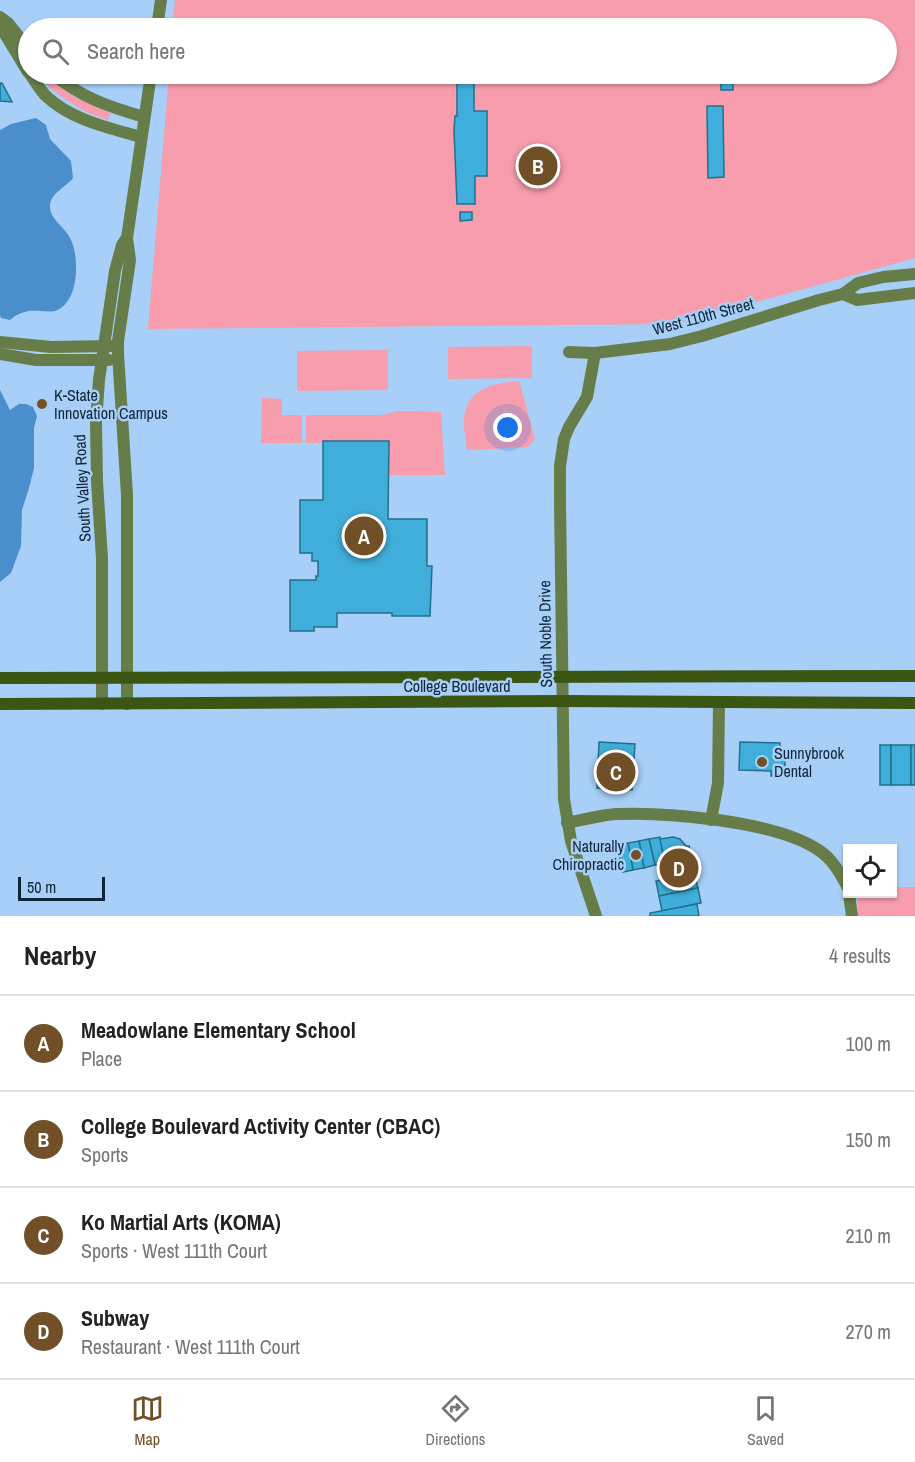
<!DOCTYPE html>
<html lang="en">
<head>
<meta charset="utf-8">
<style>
  :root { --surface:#fff; --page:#f2f2f2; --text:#222; --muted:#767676; --line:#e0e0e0; --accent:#714f27 }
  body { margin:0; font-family:"Archivo Narrow",sans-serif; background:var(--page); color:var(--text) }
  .controls { position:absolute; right:18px; bottom:18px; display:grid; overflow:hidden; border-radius:0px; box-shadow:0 2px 4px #0004 }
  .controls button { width:54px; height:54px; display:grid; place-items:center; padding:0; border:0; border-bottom:2px solid var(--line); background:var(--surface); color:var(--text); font:30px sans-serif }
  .scale { position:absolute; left:18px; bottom:15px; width:87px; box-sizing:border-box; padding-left:6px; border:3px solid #112538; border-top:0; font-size:16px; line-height:21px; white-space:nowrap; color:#112538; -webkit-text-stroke:4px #a7cff7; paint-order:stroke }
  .you { position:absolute; left:508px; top:428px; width:21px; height:21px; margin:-15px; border:4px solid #fff; border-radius:50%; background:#1a73e8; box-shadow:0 0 0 9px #1a73e833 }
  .badge { display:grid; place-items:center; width:39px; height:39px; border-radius:50%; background:var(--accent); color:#fff; font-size:20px; font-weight:700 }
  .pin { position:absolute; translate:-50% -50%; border:3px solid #fff; box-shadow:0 2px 6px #0006 }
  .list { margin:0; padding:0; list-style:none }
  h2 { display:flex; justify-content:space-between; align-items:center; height:78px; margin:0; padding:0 24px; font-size:26px }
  h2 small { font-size:20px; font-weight:400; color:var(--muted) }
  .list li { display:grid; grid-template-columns:39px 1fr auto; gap:18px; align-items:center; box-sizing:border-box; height:96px; padding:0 24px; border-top:2px solid var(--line) }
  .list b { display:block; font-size:22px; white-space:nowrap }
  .list p { margin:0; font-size:20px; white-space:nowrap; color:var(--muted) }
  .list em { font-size:20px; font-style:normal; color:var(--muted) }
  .icon { flex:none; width:33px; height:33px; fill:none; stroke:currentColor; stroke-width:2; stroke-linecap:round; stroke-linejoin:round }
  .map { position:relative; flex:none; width:915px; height:916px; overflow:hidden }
  .search { position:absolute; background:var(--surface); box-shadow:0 2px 4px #0004; left:18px; right:18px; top:18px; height:66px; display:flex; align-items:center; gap:15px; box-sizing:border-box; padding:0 21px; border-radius:33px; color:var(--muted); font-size:22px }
  .sheet { height:462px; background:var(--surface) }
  nav { display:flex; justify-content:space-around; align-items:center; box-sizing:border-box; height:84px; border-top:2px solid var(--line); background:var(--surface); font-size:16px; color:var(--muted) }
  nav a { display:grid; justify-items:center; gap:3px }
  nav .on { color:var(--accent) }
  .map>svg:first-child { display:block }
  .green { fill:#f79dad }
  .water { fill:#4b8ecc }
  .building { fill:#40aeda; stroke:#21708e; stroke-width:1.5 }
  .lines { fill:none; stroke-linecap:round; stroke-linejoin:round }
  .minor { stroke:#667d4a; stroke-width:12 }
  .secondary { stroke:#3b5513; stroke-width:12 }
  .poi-dot { fill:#714f27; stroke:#a7cff7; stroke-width:2 }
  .labels { text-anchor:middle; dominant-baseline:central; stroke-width:5; stroke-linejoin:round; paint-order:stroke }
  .street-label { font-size:16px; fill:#112538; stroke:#a7cff7 }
  .poi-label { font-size:16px; fill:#112538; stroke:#a7cff7; text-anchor:start }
</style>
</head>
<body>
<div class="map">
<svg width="915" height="916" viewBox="0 0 915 916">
  <rect width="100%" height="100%" fill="#a7cff7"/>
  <g class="green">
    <path d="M175 0H915V258L677 324 148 329 169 74H886V28H172Z"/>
    <path d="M50 78 73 96 110 113 108 120C84 113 64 100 45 83Z"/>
    <path d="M532 346V378L448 379V347Z"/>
    <path d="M388 350V390L297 391V351Z"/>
    <path d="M519 381 535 439 528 447 467 450C466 439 462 423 465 412 471 386 498 383 519 381Z"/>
    <path d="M262 398 282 399V415H302V443H261Z"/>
    <path d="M397 411 441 412 445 475H389V441H323L322 443H306V415H383Z"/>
    <path d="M893 887H915V916H858V894H892Z"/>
  </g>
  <g class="water">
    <path d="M36 118 46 125 50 139 71 161 73 178C66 187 51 193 50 205 49 220 66 227 71 240 79 257 79 296 61 308 48 318 31 302 10 320L1 318 0 315V130L11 124Z"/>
    <path d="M0 390 10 410 19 404H26L33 407 37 416 34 428V468L29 488 22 510 21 546 11 573 0 582Z"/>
  </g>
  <g class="building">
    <path d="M457 80H474V111H487V176H475V204H457L454 130 455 116H457Z"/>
    <path d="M721 81 733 82V90H721Z"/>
    <path d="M0 83H2L12 102 0 101Z"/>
    <path d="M707 106H723L724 177 708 178Z"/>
    <path d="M460 212H472V220L460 221Z"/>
    <path d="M323 441H389L388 519H427V566H432L430 616H392V613H337V627H314V631H290V580H316V576H318V561H312V553H300V500H323Z"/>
    <path d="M599 742 635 744 632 790 597 788Z"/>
    <path d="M740 742 780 743V756H785V769H787V775L771 776V771L739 770Z"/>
    <rect x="880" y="745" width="11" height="40"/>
    <rect x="891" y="745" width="20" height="40"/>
    <rect x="911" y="745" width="4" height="40"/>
    <path d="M660 837 665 863 655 865 649 839Z"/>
    <path d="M673 837 680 839 686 846H689L692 858 665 863 660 839Z"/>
    <path d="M649 839 655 865 644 868 639 841Z"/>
    <path d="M639 841 644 868 633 870 628 843Z"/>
    <path d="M628 843 633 870 623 872 617 845Z"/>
    <path d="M696 857 699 872 662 879 659 864Z"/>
    <path d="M694 873 698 888 659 896 656 881Z"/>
    <path d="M698 888 701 903 662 911 659 896Z"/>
    <path d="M697 904 699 916H650V913Z"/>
  </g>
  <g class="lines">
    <g class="minor">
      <path d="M0 17 8 23 28 48"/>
      <path d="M0 26 28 72"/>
      <path d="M157 28 161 0"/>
      <path d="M30 74C35 81 40 90 46 96 71 120 110 128 141 137"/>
      <path d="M53 74C80 97 110 107 144 117"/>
      <path d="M843 294 857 300 915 293"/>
      <path d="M0 342 51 347 111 346"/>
      <path d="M569 352 595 353 670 344 702 336 819 300 843 294 858 283 883 277 915 274"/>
      <path d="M595 353 587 397 569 427 564 439 560 466V501L564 799 571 841 596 916"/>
      <path d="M0 354 36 360H109"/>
      <path d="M102 704V558L97 482 96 422 99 380 115 271 122 245 126 239"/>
      <path d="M127 704V495L118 354V341L130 260 127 238 151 74"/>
      <path d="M711 820 718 783 719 703"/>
      <path d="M567 823C583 820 600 815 616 814 667 812 774 821 817 849 832 858 840 873 848 888"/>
      <path d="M849 894 852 916"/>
    </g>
    <g class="secondary">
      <path d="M0 678 915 676"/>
      <path d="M0 704 562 701 915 703"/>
    </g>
  </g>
  <g class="poi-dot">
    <circle cx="42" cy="404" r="6"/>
    <circle cx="762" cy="762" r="6"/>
    <circle cx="636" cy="855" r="6"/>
  </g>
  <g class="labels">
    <g class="street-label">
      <text transform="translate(703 316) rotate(-15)">West 110th Street</text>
      <text transform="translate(82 488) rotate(-93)">South Valley Road</text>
      <text transform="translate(545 634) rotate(-91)">South Noble Drive</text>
      <text x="457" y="686">College Boulevard</text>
    </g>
    <g class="poi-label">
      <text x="54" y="395">K-State<tspan x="54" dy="18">Innovation Campus</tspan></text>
      <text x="774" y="753">Sunnybrook<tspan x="774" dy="18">Dental</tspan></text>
      <text x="624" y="846" text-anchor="end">Naturally<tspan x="624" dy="18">Chiropractic</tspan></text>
    </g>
  </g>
</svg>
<div class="controls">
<button><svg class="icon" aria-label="locate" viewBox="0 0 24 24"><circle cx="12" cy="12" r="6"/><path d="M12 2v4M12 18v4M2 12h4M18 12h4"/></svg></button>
</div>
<div class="scale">50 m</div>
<div class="you"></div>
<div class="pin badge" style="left:364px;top:536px">A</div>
<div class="pin badge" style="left:538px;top:166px">B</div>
<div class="pin badge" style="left:616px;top:772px">C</div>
<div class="pin badge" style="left:679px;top:868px">D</div>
<div class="search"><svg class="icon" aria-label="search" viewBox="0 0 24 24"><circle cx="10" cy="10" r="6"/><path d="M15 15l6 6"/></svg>Search here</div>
</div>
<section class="sheet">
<h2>Nearby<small>4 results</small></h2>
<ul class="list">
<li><span class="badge">A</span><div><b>Meadowlane Elementary School</b><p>Place</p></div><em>100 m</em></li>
<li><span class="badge">B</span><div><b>College Boulevard Activity Center (CBAC)</b><p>Sports</p></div><em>150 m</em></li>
<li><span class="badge">C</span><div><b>Ko Martial Arts (KOMA)</b><p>Sports · West 111th Court</p></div><em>210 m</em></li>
<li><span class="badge">D</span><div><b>Subway</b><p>Restaurant · West 111th Court</p></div><em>270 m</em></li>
</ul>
</section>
<nav>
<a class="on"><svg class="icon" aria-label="map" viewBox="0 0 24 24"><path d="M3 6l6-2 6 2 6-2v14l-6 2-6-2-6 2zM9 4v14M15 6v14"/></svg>Map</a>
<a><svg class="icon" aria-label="directions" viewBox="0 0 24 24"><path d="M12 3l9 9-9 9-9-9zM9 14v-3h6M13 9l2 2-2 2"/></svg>Directions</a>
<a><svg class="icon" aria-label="saved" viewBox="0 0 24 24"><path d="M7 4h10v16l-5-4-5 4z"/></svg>Saved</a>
</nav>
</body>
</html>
